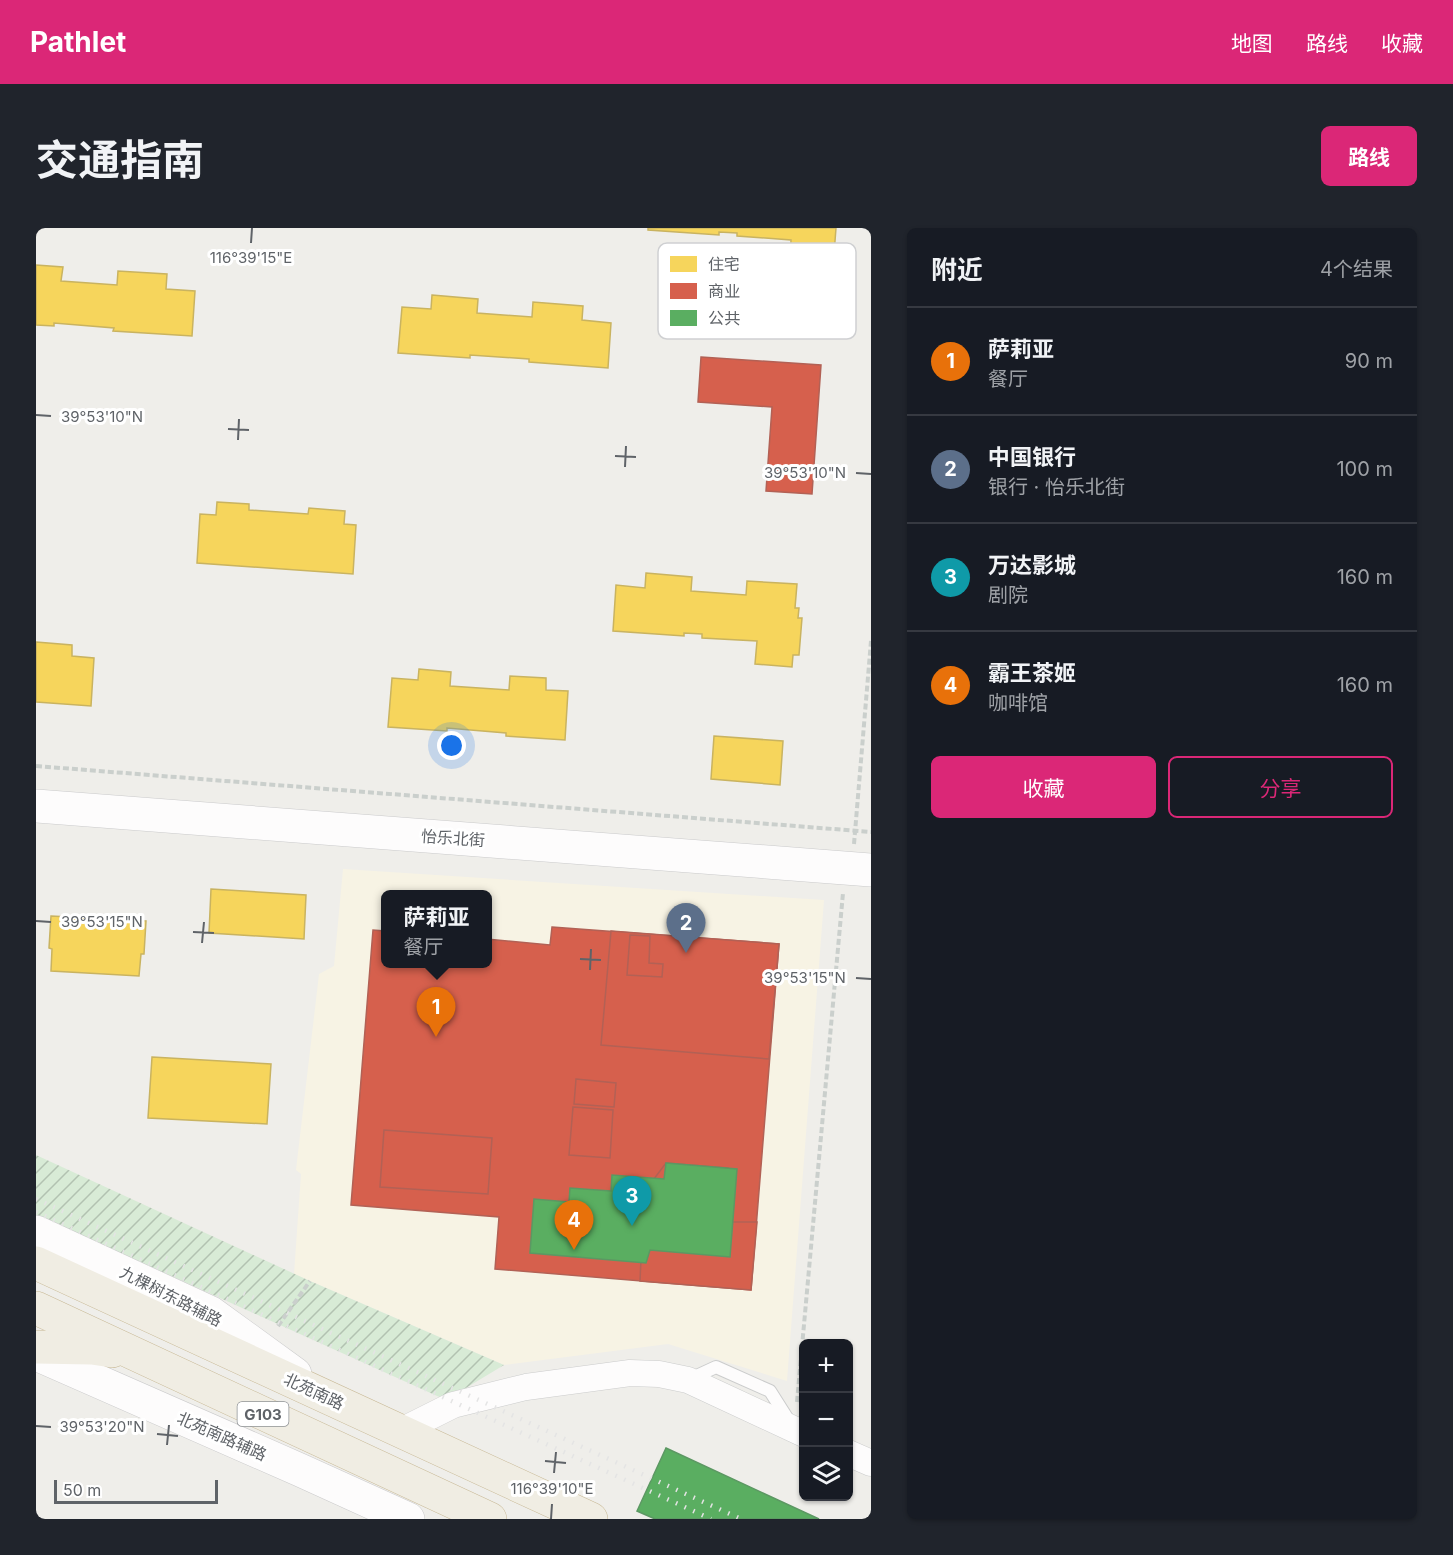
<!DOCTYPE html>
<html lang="zh">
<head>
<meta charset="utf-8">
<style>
  :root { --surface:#171b24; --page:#20242c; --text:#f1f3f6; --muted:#9ea1a6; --line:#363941; --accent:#db2777 }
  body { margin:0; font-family:Inter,"Noto Sans SC",sans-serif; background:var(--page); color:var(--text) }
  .controls { position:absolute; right:18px; bottom:18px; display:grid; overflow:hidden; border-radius:9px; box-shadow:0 2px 4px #0004 }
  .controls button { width:54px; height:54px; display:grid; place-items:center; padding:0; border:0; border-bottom:2px solid var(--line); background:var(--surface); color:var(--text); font:30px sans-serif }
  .scale { position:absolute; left:18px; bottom:15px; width:164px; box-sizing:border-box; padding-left:6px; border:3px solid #5f6368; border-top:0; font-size:16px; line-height:21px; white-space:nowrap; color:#5f6368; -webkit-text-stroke:4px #fff; paint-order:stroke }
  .you { position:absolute; left:416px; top:518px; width:21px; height:21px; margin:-15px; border:4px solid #fff; border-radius:50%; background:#1a73e8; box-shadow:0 0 0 9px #1a73e833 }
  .badge { display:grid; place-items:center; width:39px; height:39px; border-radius:50%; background:var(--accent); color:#fff; font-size:20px; font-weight:700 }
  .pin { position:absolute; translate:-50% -50px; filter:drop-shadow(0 2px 3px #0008) }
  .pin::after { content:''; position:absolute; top:32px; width:21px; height:18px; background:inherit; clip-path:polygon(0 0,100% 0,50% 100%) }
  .popup { position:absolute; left:345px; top:662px; width:111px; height:78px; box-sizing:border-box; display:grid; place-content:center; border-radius:9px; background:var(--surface); filter:drop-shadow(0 2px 4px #0005); font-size:20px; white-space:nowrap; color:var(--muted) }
  .popup b { font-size:22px; color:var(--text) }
  .popup::after { content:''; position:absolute; left:50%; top:100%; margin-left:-12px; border:12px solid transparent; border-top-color:var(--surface) }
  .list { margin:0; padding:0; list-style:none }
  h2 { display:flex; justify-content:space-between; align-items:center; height:78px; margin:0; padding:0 24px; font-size:26px }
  h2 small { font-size:20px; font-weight:400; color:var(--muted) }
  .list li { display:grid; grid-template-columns:39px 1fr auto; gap:18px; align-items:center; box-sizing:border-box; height:108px; padding:0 24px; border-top:2px solid var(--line) }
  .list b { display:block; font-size:22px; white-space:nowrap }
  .list p { margin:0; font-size:20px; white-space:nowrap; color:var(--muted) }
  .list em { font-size:20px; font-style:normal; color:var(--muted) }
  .actions { display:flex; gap:12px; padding:18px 24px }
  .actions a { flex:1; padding:14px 0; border:2px solid var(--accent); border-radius:9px; text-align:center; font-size:21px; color:var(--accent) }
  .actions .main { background:var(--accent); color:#fff }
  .icon { flex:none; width:33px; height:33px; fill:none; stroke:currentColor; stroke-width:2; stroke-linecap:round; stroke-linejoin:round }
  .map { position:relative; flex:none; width:835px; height:1291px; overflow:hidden; border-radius:9px }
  header { display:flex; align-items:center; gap:36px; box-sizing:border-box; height:84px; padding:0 30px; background:var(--accent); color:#fff }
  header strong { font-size:28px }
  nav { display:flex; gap:33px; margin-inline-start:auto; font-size:21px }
  .intro { display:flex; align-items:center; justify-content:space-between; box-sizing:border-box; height:144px; padding:0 36px }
  h1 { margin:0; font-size:42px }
  .button { padding:15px 27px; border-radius:9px; background:var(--accent); color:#fff; font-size:21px; font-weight:700 }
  main { display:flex; gap:36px; padding:0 36px }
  aside { flex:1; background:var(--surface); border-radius:9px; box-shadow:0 2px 4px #0004 }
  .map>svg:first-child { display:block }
  .commercial { fill:#f7f3e4; fill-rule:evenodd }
  .garden { fill:url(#garden-furrows) }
  .homes { fill:#f6d55c; stroke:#c9b360; stroke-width:1.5 }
  .shops { fill:#d6604d; stroke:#b26155; stroke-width:1.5 }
  .public { fill:#5aae61; stroke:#5c9863; stroke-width:1.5 }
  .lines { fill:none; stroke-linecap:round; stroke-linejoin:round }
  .lane-casing { stroke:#cbcccc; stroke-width:14 }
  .street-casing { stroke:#cbcccc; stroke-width:27 }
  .secondary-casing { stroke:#cacacb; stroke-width:34 }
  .highway-casing { stroke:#c8b996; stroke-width:34 }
  .path { stroke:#cacfcc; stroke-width:4; stroke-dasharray:6 3; stroke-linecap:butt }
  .lane { stroke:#fdfcfc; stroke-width:12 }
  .street { stroke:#fdfcfc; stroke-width:26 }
  .secondary { stroke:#fdfcfc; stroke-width:33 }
  .highway { stroke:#f0ede3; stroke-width:33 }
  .rail { stroke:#e4e4e4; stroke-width:4.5; stroke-dasharray:1.5 8; stroke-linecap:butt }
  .ticks { fill:none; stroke:#5f6368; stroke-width:2 }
  .labels { text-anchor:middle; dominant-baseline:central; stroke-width:6; stroke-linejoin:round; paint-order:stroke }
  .shield { fill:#fff; stroke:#8f9295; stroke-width:1.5 }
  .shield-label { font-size:15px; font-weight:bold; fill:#5f6368 }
  .street-label { font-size:16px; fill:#5f6368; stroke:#fff }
  .key { fill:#fff; stroke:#cfd0d2; stroke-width:1.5 }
  .key-label { font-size:16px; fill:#5f6368 }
  .ticks-label { font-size:15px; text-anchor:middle; fill:#5f6368; stroke:#fff; stroke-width:6; stroke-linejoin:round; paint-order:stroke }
</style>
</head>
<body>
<header>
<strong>Pathlet</strong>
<nav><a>地图</a><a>路线</a><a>收藏</a></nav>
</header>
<div class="intro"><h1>交通指南</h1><a class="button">路线</a></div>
<main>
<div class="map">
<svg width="835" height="1291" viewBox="0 0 835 1291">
  <defs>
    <pattern id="garden-furrows" width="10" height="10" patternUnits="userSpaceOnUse" patternTransform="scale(1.5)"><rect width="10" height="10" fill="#d8ebd6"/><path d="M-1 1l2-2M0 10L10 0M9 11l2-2" fill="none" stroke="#b2c2b1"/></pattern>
  </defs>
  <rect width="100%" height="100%" fill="#efeeea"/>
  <path class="commercial" d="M307 641 788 672 751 1153 632 1116 468 1137 258 1046 265 946 260 942 283 746 298 738ZM349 666H451V736H349Z"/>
  <path class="garden" d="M0 927 274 1053 468 1137 410 1172 0 987Z"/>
  <g class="homes">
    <path d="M612 0H800L798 26H792L791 37 754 35 755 12 701 8V5L683 4V7L612 2Z"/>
    <path d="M0 37 27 39 25 53 81 57 82 43 131 46 130 61 159 63 156 108 77 103 78 100 18 95V98L0 97Z"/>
    <path d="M396 67 442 71 441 85 496 89 497 74 547 78 546 92 575 95 572 140 493 134V131L434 127V130L362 125 366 79 395 81Z"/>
    <path d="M181 274 213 276V282L272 286 273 280 309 283 308 296 320 297 317 346 161 335 164 286 180 287Z"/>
    <path d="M610 345 656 349 655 363 710 367 711 353 761 356 759 380H763L762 390H766L763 427H757L756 439 719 436 721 413 666 410V406L648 405V408L577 403 580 357 609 360Z"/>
    <path d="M0 414 36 417V428L58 430 55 478 0 474Z"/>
    <path d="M383 441 415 444 414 458 473 462 474 448 510 450V462L532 463 529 512 470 508V505L411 500V503L352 499 356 450 382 452Z"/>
    <path d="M678 508 747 513 744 557 675 551Z"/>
    <path d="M175 661 270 667 268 711 173 705Z"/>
    <path d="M15 688 110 693 108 726H105L103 748 15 743 16 721 13 720Z"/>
    <path d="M116 829 235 836 231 896 112 890Z"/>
  </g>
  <g class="shops">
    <path d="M665 129 785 137 776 266 730 263 736 179 662 174Z"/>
    <path d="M516 699 743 716 715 1062 459 1041 463 989 315 977 337 702 349 703V736H451V711L514 717Z"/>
    <path d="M575 703 743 716 733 831 565 817Z"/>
    <path d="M594 707 614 708 613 735 627 736 626 749 591 747Z"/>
    <path d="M540 851 580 855 578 879 538 876Z"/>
    <path d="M537 879 577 882 574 930 533 927Z"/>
    <path d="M348 902 456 910 452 966 344 959Z"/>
    <path d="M630 935 692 940 690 994H721L715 1062 604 1053 608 964Z"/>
  </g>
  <g class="public">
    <path d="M630 935 701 941 694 1029 614 1022 610 1035 494 1025 498 971 533 974 534 960 575 963 576 947 628 951Z"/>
    <path d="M630 1220 783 1291H619L601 1283Z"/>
  </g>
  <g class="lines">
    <g class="lane-casing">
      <path id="lane" d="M654 1151 680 1139 734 1163 753 1193"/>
    </g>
    <g class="street-casing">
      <g id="street">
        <path d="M365 1203 417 1177 490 1159 594 1145 623 1146 652 1152 768 1206"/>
        <path d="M812 1225 835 1235"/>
      </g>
    </g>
    <g class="secondary-casing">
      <g id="secondary">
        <path d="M0 578 835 642"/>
        <path d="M0 1004 175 1085 259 1146"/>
        <path d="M0 1126 264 1242 372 1291"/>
      </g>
    </g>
    <g class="highway-casing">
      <g id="highway">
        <path d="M0 1035 555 1291"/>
        <path d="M0 1080 454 1291"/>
        <path d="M0 1119 56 1120 76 1123"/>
      </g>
    </g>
    <g class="path">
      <path d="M0 538 835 604"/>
      <path d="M818 616 835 413"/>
      <path d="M242 1098 274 1053"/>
      <path d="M761 1174 807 665"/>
    </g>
    <use href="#lane" class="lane"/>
    <use href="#street" class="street"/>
    <use href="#secondary" class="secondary"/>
    <use href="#highway" class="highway"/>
    <g class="rail">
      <path d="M0 971 705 1291"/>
      <path d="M0 984 675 1291"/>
    </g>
  </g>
  <path class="ticks" d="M215 15 216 0M0 187 15 188M192 201 213 202M202 212 203 191M579 228 600 229M589 239 590 218M820 245 835 246M0 693 15 694M157 704 178 705M166 715 168 694M544 731 565 732M554 742 555 721M820 750 835 751M0 1198 15 1199M121 1206 142 1208M131 1217 133 1197M509 1233 530 1235M518 1245 520 1224M515 1291 516 1276"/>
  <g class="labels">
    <rect class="shield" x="201.5" y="1174" width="51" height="24" rx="4.5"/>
    <g class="shield-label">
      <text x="227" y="1186">G103</text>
    </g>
    <g class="street-label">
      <text transform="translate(417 610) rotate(4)">怡乐北街</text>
      <text transform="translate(135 1068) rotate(27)">九棵树东路辅路</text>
      <text transform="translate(278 1163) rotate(25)">北苑南路</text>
      <text transform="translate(186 1208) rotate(24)">北苑南路辅路</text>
    </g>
  </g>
  <rect x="622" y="15" width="198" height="96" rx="9" class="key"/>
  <rect x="634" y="28" width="27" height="16" fill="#f6d55c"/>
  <rect x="634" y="55" width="27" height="16" fill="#d6604d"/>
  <rect x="634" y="82" width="27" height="16" fill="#5aae61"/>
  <g class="key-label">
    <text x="672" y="42">住宅</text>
    <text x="672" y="69">商业</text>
    <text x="672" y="96">公共</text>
  </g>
  <g class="ticks-label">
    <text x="215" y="35">116°39'15"E</text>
    <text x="66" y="194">39°53'10"N</text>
    <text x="769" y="250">39°53'10"N</text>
    <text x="66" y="699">39°53'15"N</text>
    <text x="769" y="755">39°53'15"N</text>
    <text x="66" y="1204">39°53'20"N</text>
    <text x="516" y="1266">116°39'10"E</text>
  </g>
</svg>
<div class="controls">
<button>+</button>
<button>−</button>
<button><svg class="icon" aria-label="layers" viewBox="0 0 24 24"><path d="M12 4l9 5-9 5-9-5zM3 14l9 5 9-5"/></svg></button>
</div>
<div class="scale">50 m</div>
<div class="you"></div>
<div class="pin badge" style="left:400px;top:809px;background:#e8710a">1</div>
<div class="popup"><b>萨莉亚</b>餐厅</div>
<div class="pin badge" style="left:650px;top:725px;background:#5c6f8a">2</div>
<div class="pin badge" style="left:596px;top:998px;background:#0f9aa8">3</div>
<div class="pin badge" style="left:538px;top:1022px;background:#e8710a">4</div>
</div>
<aside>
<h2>附近<small>4个结果</small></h2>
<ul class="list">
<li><span class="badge" style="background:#e8710a">1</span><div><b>萨莉亚</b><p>餐厅</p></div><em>90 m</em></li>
<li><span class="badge" style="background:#5c6f8a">2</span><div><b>中国银行</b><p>银行 · 怡乐北街</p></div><em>100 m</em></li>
<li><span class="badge" style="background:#0f9aa8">3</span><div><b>万达影城</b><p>剧院</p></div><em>160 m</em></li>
<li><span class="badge" style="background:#e8710a">4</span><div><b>霸王茶姬</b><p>咖啡馆</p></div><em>160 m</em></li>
</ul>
<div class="actions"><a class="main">收藏</a><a>分享</a></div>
</aside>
</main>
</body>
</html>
